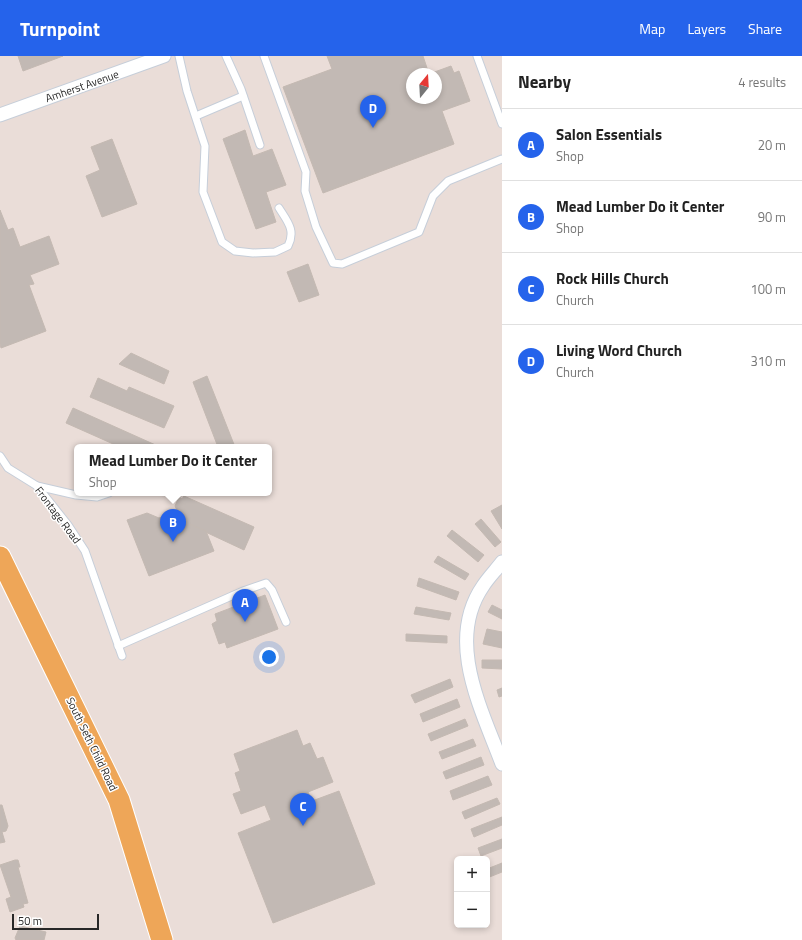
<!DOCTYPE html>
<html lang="en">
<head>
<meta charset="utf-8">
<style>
  :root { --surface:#fff; --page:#f6f6f6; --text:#222; --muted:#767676; --line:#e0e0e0; --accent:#2563eb }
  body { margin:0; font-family:"Titillium Web",sans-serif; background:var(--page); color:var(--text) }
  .controls { position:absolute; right:12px; bottom:12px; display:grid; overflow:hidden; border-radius:6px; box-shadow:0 2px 6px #0003 }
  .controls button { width:36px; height:36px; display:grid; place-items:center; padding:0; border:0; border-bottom:1px solid var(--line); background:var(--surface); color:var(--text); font:20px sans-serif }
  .compass { position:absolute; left:406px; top:12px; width:36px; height:36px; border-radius:50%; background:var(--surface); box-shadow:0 2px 6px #0003; rotate:18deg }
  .scale { position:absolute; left:12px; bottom:10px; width:87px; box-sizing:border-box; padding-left:4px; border:2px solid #272727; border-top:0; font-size:11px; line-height:14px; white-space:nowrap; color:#272727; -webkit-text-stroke:3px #fff; paint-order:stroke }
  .you { position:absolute; left:269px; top:601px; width:14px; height:14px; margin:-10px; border:3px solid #fff; border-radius:50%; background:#1a73e8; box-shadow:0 0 0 6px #1a73e833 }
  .badge { display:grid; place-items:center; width:26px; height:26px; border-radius:50%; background:var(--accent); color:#fff; font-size:13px; font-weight:700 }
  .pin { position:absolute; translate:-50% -33px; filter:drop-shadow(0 1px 2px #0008) }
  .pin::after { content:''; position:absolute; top:21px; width:14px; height:12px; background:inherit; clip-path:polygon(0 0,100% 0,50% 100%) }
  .popup { position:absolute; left:74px; top:388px; width:198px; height:52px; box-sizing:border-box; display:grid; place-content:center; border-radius:6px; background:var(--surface); filter:drop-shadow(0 1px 3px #0005); font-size:13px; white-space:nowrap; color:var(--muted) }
  .popup b { font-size:15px; color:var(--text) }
  .popup::after { content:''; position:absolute; left:50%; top:100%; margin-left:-8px; border:8px solid transparent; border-top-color:var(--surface) }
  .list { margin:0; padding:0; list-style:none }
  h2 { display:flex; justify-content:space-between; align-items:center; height:52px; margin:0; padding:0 16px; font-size:17px }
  h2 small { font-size:13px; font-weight:400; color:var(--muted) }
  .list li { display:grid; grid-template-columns:26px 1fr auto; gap:12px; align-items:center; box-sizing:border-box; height:72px; padding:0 16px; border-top:1px solid var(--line) }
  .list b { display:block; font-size:15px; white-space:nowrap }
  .list p { margin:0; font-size:13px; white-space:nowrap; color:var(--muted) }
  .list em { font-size:13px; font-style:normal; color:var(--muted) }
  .map { position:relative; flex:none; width:502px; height:884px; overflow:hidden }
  header { display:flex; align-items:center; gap:24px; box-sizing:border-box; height:56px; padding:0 20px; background:var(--accent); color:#fff }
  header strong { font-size:19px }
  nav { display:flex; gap:22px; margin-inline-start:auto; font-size:14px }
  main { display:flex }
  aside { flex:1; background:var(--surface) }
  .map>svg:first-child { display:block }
  .building { fill:#c2b9b4; stroke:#c4b9b2; fill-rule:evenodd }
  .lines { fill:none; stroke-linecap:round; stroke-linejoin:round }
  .service-casing { stroke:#c6ced9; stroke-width:9 }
  .minor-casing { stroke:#c6ced9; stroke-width:15 }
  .primary-casing { stroke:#fff; stroke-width:23 }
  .service { stroke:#fff; stroke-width:7 }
  .minor { stroke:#fff; stroke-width:13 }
  .primary { stroke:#eea658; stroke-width:21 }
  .labels { text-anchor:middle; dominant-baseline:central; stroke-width:3; stroke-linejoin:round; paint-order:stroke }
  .street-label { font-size:11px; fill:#272727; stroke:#fff }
</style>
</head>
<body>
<header>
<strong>Turnpoint</strong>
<nav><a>Map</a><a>Layers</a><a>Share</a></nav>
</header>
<main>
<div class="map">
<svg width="502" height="884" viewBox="0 0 502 884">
  <rect width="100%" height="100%" fill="#eaddd8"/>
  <g class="building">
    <path d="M18 0H63L23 15Z"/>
    <path d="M327 0H423L429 18 451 10 454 17 459 15 470 45 442 55 454 88 323 137 283 31 332 13ZM412 18H436V42H412Z"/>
    <path d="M245 74 253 100 272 93 286 129 266 136 276 166 256 173 223 83Z"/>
    <path d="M112 83 137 148 102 161 86 120 100 114 91 91Z"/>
    <path d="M0 154 8 174 13 172 20 191 49 180 59 208 30 219 34 228 29 229 46 275 1 292 0 288Z"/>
    <path d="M308 208 319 239 299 246 287 216Z"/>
    <path d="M131 297 169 315 164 328 119 308Z"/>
    <path d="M207 320 235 391H218L193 326Z"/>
    <path d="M98 322 127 335 129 331 174 350 164 372 90 341Z"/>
    <path d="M73 352 160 391H120L66 367Z"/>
    <path d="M184 440 254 471 244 494 182 465 175 450 179 441 182 443Z"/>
    <path d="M502 449V473L491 455Z"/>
    <path d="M147 457 159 462 167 459 170 464 179 460 182 465 206 475 214 495 149 520 127 464Z"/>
    <path d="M481 463 501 486 495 491 475 468Z"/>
    <path d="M452 474 484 499 478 506 447 480Z"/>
    <path d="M438 500 469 518 465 524 434 506Z"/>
    <path d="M419 522 459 536 456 544 417 530Z"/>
    <path d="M265 539 278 573 227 592 225 586 219 588 212 568 217 565 215 558Z"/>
    <path d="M492 549 502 554V563L488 556Z"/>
    <path d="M416 551 451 557 449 564 414 558Z"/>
    <path d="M487 573 502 576V592L483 588Z"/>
    <path d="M406 578 447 580V587L406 585Z"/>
    <path d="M482 604H502V613L482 612Z"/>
    <path d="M450 623 453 631 415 647 411 639Z"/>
    <path d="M502 632V640L499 641 497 634Z"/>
    <path d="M457 643 460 651 423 666 420 658Z"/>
    <path d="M465 663 468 670 431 685 428 678Z"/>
    <path d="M297 674 303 690 310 687 317 703 323 701 333 726 308 736 312 745 339 735 375 828 273 867 238 777 271 764 265 749 241 758 233 738 241 735 235 717 240 715 234 698Z"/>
    <path d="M473 683 476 690 442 703 439 696Z"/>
    <path d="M481 701 484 709 446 723 443 716Z"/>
    <path d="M488 720 492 729 453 744 450 735Z"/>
    <path d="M497 742 500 748 465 763 462 756Z"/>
    <path d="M0 749H2L8 770 6 775 2 776 5 786 0 787Z"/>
    <path d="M502 761V769L474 781 471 773Z"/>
    <path d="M502 783V792L481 800 478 792Z"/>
    <path d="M15 804H18L20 811H18L28 847 23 848 24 851 10 856 6 843 11 841 0 809Z"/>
    <path d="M502 807V816L487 822V813Z"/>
    <path d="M20 870 46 876 44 884H16L15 882Z"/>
  </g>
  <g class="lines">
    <g class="service-casing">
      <g id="service">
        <path d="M179 0 187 35 205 90 203 136 222 186 235 195 253 197 275 196 288 190C296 174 287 165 279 152"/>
        <path d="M226 0 241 33 260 89"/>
        <path d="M264 0 306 116 305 135 316 171 333 207 342 208 419 176 433 140 448 125 502 103"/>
        <path d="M477 0 502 68"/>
        <path d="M196 60 243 40"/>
        <path d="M0 400 8 412 37 430 68 469 85 495 122 600"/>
        <path d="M37 430 76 439 97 441 109 437"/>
        <path d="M118 590 243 535 266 527 272 534 286 566"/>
      </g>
    </g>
    <g class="minor-casing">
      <g id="minor">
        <path d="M0 59 164 0"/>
        <path d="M502 506C496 514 488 522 483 530 445 585 482 654 502 708"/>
      </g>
    </g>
    <g class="primary-casing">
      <path id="primary" d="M0 501 119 744 162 884"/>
    </g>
    <use href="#service" class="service"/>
    <use href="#minor" class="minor"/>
    <use href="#primary" class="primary"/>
  </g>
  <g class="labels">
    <g class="street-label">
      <text transform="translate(82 30) rotate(-19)">Amherst Avenue</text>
      <text transform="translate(58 459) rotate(53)">Frontage Road</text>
      <text transform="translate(92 688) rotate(64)">South Seth Child Road</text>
    </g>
  </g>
</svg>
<div class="controls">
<button>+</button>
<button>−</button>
</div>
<svg class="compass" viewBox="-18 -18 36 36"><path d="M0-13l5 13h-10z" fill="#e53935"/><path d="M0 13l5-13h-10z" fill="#767676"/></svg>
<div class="scale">50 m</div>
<div class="you"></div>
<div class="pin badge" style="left:245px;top:566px">A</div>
<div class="pin badge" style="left:173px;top:486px">B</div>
<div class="popup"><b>Mead Lumber Do it Center</b>Shop</div>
<div class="pin badge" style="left:303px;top:770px">C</div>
<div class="pin badge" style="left:373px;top:72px">D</div>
</div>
<aside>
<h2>Nearby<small>4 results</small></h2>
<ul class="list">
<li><span class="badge">A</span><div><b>Salon Essentials</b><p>Shop</p></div><em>20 m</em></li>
<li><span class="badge">B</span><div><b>Mead Lumber Do it Center</b><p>Shop</p></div><em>90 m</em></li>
<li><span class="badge">C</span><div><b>Rock Hills Church</b><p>Church</p></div><em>100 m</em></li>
<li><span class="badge">D</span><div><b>Living Word Church</b><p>Church</p></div><em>310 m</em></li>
</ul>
</aside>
</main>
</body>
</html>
